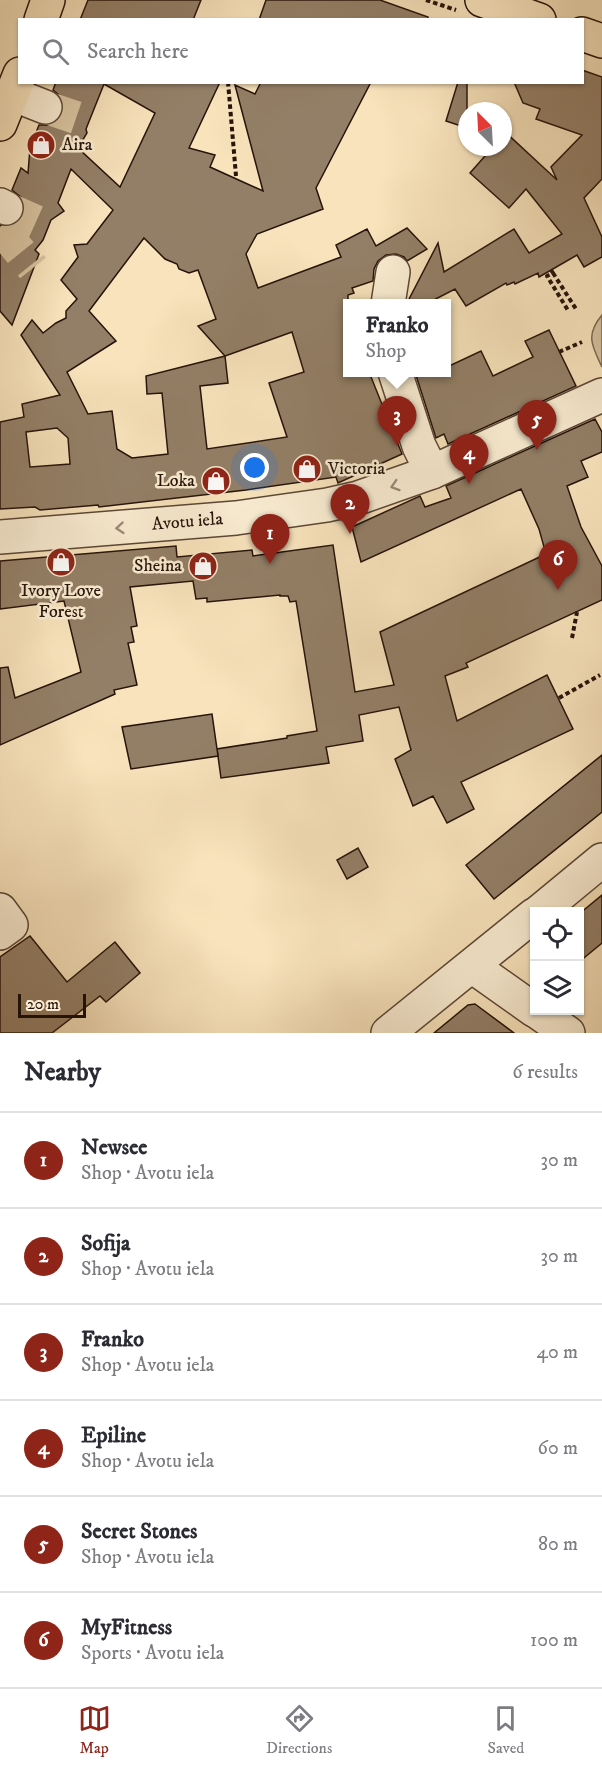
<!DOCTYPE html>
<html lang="en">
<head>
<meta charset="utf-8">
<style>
  :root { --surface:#fff; --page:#f2f2f3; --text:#2b2b33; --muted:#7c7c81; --line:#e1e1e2; --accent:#8f2418 }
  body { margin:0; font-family:"IM FELL DW Pica",serif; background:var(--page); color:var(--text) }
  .controls { position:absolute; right:18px; bottom:18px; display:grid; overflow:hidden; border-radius:0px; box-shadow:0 2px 4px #0004 }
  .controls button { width:54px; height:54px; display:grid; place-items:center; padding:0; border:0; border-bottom:2px solid var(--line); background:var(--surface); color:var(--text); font:30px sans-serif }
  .compass { position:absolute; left:458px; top:102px; width:54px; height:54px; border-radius:50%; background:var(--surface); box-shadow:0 2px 4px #0004; rotate:336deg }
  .scale { position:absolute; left:18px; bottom:15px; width:68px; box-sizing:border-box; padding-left:6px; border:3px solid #26130a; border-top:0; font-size:16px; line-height:21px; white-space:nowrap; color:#26130a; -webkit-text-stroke:4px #faedd3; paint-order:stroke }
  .you { position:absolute; left:255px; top:468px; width:21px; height:21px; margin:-15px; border:4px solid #fff; border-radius:50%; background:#1a73e8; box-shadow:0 0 0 9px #1a73e833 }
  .badge { display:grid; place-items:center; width:39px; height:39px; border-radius:50%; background:var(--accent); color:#fff; font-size:20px; font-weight:700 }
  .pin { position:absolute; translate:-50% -50px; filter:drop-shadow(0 2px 3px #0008) }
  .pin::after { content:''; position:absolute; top:32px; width:21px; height:18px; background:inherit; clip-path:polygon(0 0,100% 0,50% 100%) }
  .popup { position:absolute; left:343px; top:299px; width:108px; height:78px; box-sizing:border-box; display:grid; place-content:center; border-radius:0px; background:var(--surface); filter:drop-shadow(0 2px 4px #0005); font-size:20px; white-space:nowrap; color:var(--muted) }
  .popup b { font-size:22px; color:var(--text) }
  .popup::after { content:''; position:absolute; left:50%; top:100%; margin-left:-12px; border:12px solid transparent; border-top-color:var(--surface) }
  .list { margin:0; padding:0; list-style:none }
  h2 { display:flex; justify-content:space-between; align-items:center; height:78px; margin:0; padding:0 24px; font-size:26px }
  h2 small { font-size:20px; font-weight:400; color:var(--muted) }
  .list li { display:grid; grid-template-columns:39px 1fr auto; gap:18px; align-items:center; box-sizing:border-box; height:96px; padding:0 24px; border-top:2px solid var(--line) }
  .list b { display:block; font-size:22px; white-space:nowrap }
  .list p { margin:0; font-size:20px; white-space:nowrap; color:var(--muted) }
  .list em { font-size:20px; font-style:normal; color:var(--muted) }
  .icon { flex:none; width:33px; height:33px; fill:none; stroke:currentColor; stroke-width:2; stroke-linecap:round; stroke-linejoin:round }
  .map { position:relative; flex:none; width:602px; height:1033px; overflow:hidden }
  .search { position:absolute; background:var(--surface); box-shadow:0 2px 4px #0004; left:18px; right:18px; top:18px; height:66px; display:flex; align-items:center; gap:15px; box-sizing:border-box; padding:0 21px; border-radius:0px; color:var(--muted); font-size:22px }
  .sheet { height:654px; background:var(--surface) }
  nav { display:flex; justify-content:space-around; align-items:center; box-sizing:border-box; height:84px; border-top:2px solid var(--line); background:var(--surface); font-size:16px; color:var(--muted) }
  nav a { display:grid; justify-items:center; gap:3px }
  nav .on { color:var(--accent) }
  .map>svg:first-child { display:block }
  .green { fill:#d4c09e; stroke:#7d6a54; stroke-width:1.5 }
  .building { fill:#937f67; stroke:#26130a; stroke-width:1.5; fill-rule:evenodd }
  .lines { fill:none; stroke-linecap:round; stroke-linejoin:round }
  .minor-tunnel { stroke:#d8c4a1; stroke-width:33; stroke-dasharray:33 16; stroke-linecap:butt }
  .minor-casing { stroke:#5a4736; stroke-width:36 }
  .major-casing { stroke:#26130a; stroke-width:36 }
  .path { stroke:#26130a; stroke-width:4; stroke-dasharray:4.5 3; stroke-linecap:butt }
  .minor { stroke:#faedd3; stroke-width:33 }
  .major { stroke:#f8e3bc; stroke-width:33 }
  .oneway { stroke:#9b8b79 }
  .labels { text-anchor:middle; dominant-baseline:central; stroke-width:5; stroke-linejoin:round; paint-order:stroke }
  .poi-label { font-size:18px; fill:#26130a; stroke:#faedd3; text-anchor:start }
  .street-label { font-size:18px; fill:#26130a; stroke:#faedd3 }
</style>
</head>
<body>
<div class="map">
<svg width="602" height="1033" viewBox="0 0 602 1033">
  <rect width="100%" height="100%" fill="#f8e3bc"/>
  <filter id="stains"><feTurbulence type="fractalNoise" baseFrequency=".00333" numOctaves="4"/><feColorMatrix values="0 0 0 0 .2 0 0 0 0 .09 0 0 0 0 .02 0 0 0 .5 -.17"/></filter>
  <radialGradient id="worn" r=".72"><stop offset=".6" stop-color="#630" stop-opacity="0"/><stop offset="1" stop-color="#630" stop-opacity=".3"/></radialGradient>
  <path class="green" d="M602 315V367C592 346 585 335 602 315Z"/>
  <g class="building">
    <path d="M88 0H201L193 20H80Z"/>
    <path d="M266 0H380L428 17V20H259Z"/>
    <path d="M582 70 602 77V179L584 198 602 237V257L584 267 577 255 539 277 538 273 515 284 514 282 507 285 506 283 466 306 455 289 428 303H407L438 243 444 272 514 229 529 253 562 234 526 189 509 208 470 173 493 147H503V130L557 180 551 167 582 135 536 119 540 109 523 103 514 82H582Z"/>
    <path d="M56 82H220L189 148 215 155 210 167 263 191 235 85 255 94 261 82H371L316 188 323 209 257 234 246 254 258 288 341 257 336 245 367 229 376 246 407 228 427 249 407 261 404 257 396 254 386 255 378 261 374 269 373 281 352 288 354 293 348 295V372H369L402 454 338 483 336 477 246 490 99 507 98 505 40 510 35 507 0 509V422L24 417 22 404 60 395 21 335 32 320 43 333 56 323 66 318V311L77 299 61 280 78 257 74 245 87 244 113 210 71 169 58 203 64 211 51 220 43 240 35 250 39 254 12 325 0 311V225L8 227 16 224 23 216 25 207 22 198 12 190 21 168 28 173 30 148 39 125H48L56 122 62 114 63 104 59 95 53 90ZM104 84 155 113 120 187 78 148 87 133 86 129ZM144 238 165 259 177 264 179 269 189 273 198 270 216 319 198 326 225 356 146 376 147 394 162 393 168 454 132 458 117 449 112 411 88 414 67 372 116 341 89 311ZM292 332 304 372 269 383 287 437 207 449 200 386 228 383 225 356ZM57 428 68 438 70 464 30 467 26 432Z"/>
    <path d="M458 82H467V128L446 121Z"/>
    <path d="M549 330 576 386 448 444 444 434 436 438 415 372H447V367L481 351 493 376 533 357 525 341Z"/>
    <path d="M595 419 602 432V452L581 461 588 477 567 486 581 527 602 566V600L466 663 468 667 445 676 457 721 547 675 573 729 461 782 474 809 447 823 433 796 413 806 395 759 411 750 399 707 359 715 363 741 326 747 329 763 221 778 217 749 287 738V736L317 731 296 601 290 602 288 596H280V595L207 602V598L196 599 193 581 130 587 137 626 131 627 134 642 128 643 137 685 114 690 115 694 0 745V668L8 667 15 698 81 672 64 601 0 609V561L176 546 177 557 252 550 253 556 333 545 355 692 394 685 380 632 546 554 539 529 521 489 361 562 352 527 420 496 425 507 451 498 446 486Z"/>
    <path d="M212 714 218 756 131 769 122 727Z"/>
    <path d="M602 755V812L494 899 466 865Z"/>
    <path d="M358 848 368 867 347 879 337 860Z"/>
    <path d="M602 895V943L579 962V914Z"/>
    <path d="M30 936 67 982 115 942 140 973 106 1002 100 996 52 1033H0V957Z"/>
    <path d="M475 1004 514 1033H434L468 1005Z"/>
  </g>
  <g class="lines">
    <g class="minor-tunnel">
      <path d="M45 107 89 122"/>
      <path d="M6 208 48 227"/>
      <path d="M0 227 33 268"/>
    </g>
    <g class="minor-casing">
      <g id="minor">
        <path d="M12 94 45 107"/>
        <path d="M0 205 6 208"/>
        <path d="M388 304 393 272"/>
        <path d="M395 372 419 446 432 472"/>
        <path id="s1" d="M0 537 236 518 327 505 358 498 432 472 602 395"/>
        <path d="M0 910 11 925 0 933"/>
        <path d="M539 912 602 860"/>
        <path d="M472 966 534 1010"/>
        <path d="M536 1011 568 1033"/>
        <path d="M388 1033 534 915"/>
      </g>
    </g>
    <g class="major-casing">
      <g id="major">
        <path d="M482 0 539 20"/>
        <path d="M41 20 48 0"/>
        <path d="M582 34 602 41"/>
        <path d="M0 124 20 74"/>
      </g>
    </g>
    <g class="path">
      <path d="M426 0 456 10"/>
      <path d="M228 82 236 176"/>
      <path d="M551 270 553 273 547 276 569 312"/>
      <path d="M553 273 576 309"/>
      <path d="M559 352 582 342"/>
      <path d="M572 638 577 612"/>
      <path d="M559 698 600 675"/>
    </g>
    <use href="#minor" class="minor"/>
    <use href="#major" class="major"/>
  </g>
  <defs><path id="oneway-chevron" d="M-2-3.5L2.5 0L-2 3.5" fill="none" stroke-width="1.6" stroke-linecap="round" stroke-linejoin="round" transform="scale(1.5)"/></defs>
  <g class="oneway">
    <use href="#oneway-chevron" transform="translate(395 486) rotate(162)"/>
    <use href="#oneway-chevron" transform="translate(120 528) rotate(175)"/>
  </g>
  <defs>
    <g id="shop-disc" transform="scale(1.5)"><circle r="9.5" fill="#8f2418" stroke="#faedd3"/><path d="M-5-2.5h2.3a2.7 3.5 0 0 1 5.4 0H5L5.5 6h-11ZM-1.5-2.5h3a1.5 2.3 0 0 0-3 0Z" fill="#fff"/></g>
  </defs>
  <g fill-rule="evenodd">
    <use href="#shop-disc" x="41" y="145"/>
    <use href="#shop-disc" x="307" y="469"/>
    <use href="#shop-disc" x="216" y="481"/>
    <use href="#shop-disc" x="61" y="562"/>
    <use href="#shop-disc" x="203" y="566"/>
  </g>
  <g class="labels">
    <g class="poi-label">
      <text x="62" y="145">Aira</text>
      <text x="328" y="469">Victoria</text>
      <text x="195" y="481" text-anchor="end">Loka</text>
      <text x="182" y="566" text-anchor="end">Sheina</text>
      <text x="61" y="591" text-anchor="middle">Ivory Love<tspan x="61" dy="21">Forest</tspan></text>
    </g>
    <g class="street-label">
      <text stroke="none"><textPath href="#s1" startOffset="188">Avotu iela</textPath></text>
    </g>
  </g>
  <rect width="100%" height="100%" filter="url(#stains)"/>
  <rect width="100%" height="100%" fill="url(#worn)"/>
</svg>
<div class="controls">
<button><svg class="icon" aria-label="locate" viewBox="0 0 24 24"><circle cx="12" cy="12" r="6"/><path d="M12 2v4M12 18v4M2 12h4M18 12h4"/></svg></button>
<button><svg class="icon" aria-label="layers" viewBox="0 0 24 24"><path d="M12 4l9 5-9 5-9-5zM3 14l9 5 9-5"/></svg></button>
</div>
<svg class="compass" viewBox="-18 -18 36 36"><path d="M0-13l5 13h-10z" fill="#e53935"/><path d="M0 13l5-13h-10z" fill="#7c7c81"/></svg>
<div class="scale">20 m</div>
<div class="you"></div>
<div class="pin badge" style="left:270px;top:564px">1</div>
<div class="pin badge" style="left:350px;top:534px">2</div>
<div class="pin badge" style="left:397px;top:446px">3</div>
<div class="popup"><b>Franko</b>Shop</div>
<div class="pin badge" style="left:469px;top:484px">4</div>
<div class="pin badge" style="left:537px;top:450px">5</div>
<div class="pin badge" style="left:558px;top:590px">6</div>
<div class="search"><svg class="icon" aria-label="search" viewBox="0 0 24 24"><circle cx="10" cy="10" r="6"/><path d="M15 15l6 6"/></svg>Search here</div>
</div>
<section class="sheet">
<h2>Nearby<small>6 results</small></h2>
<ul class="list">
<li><span class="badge">1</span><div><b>Newsee</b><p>Shop · Avotu iela</p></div><em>30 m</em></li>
<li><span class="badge">2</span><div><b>Sofija</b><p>Shop · Avotu iela</p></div><em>30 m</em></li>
<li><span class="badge">3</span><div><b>Franko</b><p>Shop · Avotu iela</p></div><em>40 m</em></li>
<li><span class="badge">4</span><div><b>Epiline</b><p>Shop · Avotu iela</p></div><em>60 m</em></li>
<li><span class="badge">5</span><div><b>Secret Stones</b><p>Shop · Avotu iela</p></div><em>80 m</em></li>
<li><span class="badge">6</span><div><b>MyFitness</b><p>Sports · Avotu iela</p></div><em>100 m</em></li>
</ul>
</section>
<nav>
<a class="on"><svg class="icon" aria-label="map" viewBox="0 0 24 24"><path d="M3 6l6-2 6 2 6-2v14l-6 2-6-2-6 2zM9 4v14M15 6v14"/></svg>Map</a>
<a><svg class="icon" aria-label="directions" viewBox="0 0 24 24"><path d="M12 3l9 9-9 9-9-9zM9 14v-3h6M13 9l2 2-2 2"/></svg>Directions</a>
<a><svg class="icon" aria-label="saved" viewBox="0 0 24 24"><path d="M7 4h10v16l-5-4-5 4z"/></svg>Saved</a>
</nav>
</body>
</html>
